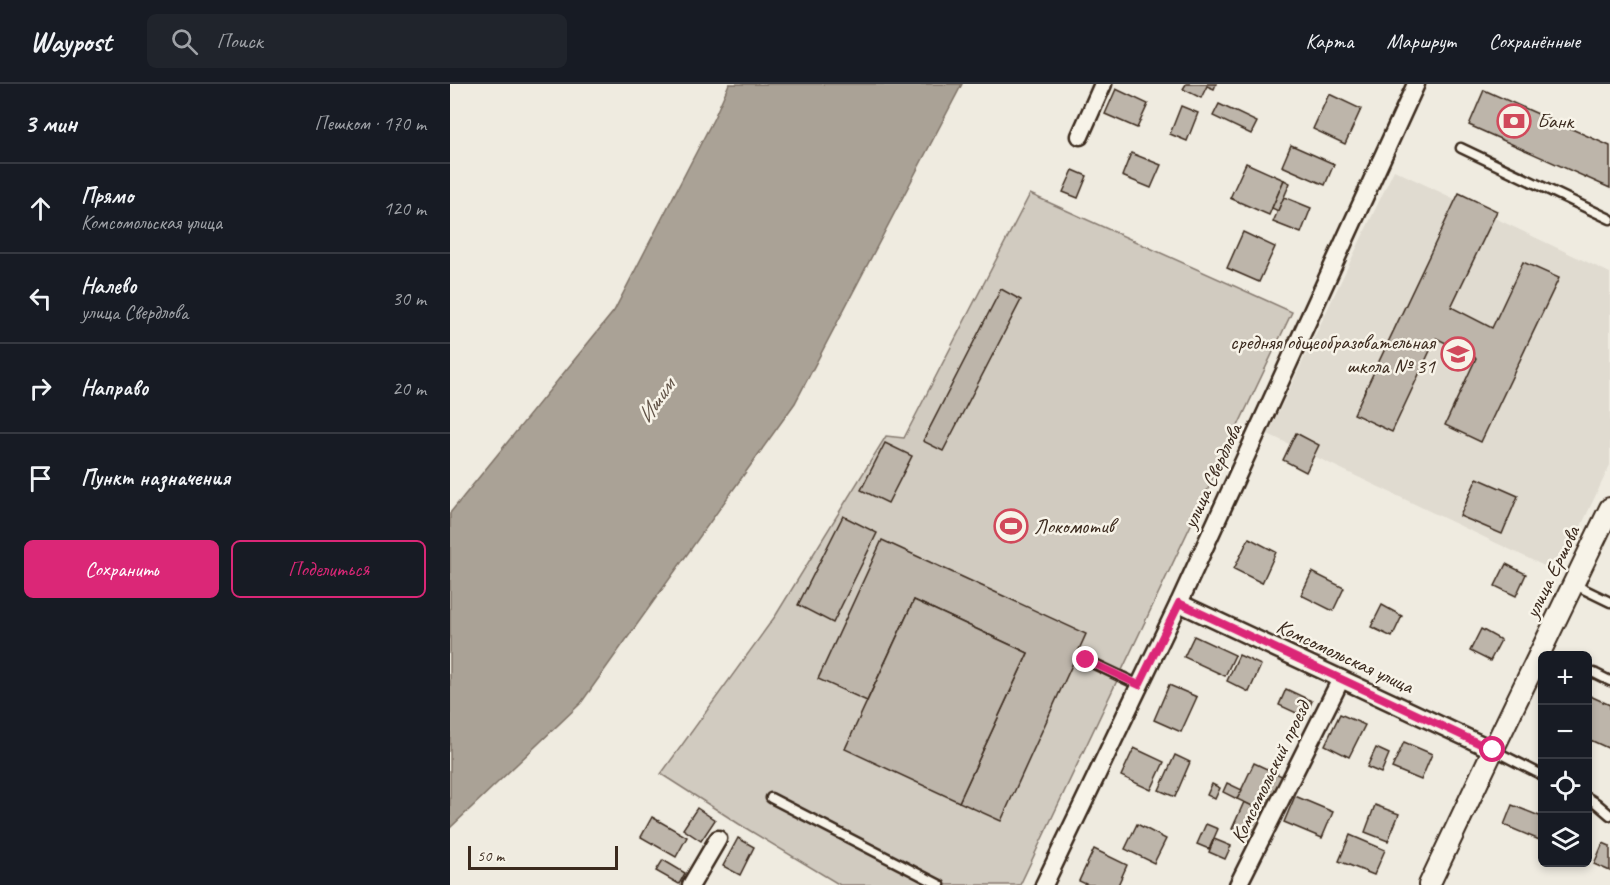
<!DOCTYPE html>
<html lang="ru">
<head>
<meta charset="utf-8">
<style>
  :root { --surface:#171b24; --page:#20242c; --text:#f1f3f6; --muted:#9ea1a6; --line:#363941; --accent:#db2777 }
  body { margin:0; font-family:Caveat,sans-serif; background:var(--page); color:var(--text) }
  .controls { position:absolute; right:18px; bottom:18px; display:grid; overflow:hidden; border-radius:9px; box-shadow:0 3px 9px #0003 }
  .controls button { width:54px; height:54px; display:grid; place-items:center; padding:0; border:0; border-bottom:2px solid var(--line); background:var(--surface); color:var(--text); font:30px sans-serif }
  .scale { position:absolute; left:18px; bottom:15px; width:150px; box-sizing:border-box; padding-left:6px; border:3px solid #3b2a1e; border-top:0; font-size:16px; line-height:21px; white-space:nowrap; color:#3b2a1e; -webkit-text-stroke:4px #f7f3e8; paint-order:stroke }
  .stop { position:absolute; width:18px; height:18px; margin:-14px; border:4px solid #db2777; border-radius:50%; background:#fff }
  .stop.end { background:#db2777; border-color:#fff; box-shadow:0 2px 6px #0008 }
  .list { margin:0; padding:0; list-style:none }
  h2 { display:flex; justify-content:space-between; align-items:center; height:78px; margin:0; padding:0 24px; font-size:26px }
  h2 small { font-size:20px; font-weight:400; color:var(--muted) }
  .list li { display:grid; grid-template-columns:39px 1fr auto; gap:18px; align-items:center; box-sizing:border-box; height:90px; padding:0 24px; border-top:2px solid var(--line) }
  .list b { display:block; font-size:22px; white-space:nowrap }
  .list p { margin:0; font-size:20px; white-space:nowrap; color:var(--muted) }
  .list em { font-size:20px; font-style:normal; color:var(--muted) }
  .actions { display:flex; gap:12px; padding:18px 24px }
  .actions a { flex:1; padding:14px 0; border:2px solid var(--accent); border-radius:9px; text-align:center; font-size:21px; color:var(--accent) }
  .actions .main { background:var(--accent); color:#fff }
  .icon { flex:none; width:33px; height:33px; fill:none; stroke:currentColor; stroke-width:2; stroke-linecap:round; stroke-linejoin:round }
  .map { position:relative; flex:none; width:1160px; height:801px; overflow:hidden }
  header { display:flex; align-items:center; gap:36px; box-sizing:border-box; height:84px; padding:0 30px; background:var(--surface); border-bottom:2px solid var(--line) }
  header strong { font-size:28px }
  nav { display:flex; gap:33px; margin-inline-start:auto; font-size:21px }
  .search { width:420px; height:54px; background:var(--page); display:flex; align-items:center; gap:15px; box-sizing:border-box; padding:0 21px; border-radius:9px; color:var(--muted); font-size:22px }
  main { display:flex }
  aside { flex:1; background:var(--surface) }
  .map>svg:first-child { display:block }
  .built { fill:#e0dbd0 }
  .green { fill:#d1cbc0; stroke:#867a6f; stroke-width:1.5 }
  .water { fill:#aaa296; stroke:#7e7266; stroke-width:1.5 }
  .building { fill:#bdb5aa; stroke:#3b2a1e; stroke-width:1.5 }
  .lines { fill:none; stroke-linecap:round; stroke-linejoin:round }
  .service-casing { stroke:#3b2a1e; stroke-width:13 }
  .minor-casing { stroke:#3b2a1e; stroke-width:21 }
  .tertiary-casing { stroke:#3b2a1e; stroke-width:24 }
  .service { stroke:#f7f3e8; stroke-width:8 }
  .minor { stroke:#f7f3e8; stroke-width:16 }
  .tertiary { stroke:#f7f3e8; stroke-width:20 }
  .route { stroke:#db2777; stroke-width:8 }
  .labels { text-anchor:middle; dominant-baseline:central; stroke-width:5; stroke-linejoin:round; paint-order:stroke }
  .poi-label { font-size:21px; fill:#3b2a1e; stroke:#f7f3e8; text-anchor:start }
  .street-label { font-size:21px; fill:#3b2a1e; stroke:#f7f3e8 }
  .water-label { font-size:22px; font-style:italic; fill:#625448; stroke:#f7f3e8 }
</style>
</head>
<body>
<header>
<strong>Waypost</strong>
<div class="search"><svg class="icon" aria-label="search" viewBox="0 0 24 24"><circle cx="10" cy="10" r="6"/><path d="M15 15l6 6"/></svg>Поиск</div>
<nav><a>Карта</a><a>Маршрут</a><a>Сохранённые</a></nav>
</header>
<main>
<aside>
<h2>3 мин<small>Пешком · 170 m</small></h2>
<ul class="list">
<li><svg class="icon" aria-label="ahead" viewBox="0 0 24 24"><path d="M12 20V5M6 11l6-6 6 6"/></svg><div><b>Прямо</b><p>Комсомольская улица</p></div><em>120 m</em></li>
<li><svg class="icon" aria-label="left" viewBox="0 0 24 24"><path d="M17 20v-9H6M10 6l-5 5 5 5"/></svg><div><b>Налево</b><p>улица Свердлова</p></div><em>30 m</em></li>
<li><svg class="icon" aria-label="right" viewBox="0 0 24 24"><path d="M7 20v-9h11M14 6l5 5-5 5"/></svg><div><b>Направо</b></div><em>20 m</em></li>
<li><svg class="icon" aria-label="arrive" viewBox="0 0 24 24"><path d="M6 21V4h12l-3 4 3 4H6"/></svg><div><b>Пункт назначения</b></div></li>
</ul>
<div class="actions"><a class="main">Сохранить</a><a>Поделиться</a></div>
</aside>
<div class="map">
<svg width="1160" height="801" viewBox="0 0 1160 801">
  <rect width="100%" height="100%" fill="#efebe0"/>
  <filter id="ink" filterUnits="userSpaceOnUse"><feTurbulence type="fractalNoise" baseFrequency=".0167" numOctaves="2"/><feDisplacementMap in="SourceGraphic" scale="12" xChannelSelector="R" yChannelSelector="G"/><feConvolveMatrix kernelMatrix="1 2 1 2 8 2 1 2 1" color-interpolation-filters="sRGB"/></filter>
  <g filter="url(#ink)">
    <path class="built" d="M944 86 1160 189V381L1109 489 818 350Z"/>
    <path class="green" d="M580 110 842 228 570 801H390L289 740 211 690 326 531 436 352 454 354Z"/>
    <path class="water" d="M279 0H512L345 319 131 619 0 744V429L164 227 264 34Z"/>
    <g class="building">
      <path d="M736 0H766L764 5 757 2 751 14 733 5Z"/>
      <path d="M666 5 698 20 687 44 655 30Z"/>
      <path d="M1034 6 1160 62V104L1019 41Z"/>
      <path d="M879 10 911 25 895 60 863 45Z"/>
      <path d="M769 20 807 38 801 50 763 32Z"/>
      <path d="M731 22 748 29 737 57 720 50Z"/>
      <path d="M841 61 884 80 875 101 832 82Z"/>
      <path d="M681 69 711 81 701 104 672 92Z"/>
      <path d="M796 79 834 96 819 131 780 114Z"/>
      <path d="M623 86 637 92 628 114 613 108Z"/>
      <path d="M834 96 840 99 828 127 822 124Z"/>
      <path d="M1009 109 1047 127 1001 223 1042 244 1073 178 1109 194 1031 358 995 341 1026 274 986 254 942 348 904 330Z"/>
      <path d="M834 113 861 124 851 149 823 138Z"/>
      <path d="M793 148 825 163 809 198 777 184Z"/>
      <path d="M551 205 571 216 493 367 473 357Z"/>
      <path d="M846 349 869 361 856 388 833 376Z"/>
      <path d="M435 359 462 372 438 419 411 406Z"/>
      <path d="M1027 394 1068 412 1052 450 1010 432Z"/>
      <path d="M393 432 427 449 383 539 348 521Z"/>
      <path d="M799 454 826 468 812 499 784 485Z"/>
      <path d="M432 456 636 550 551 737 509 718 578 569 464 516 417 617 368 595Z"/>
      <path d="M1056 480 1076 490 1066 512 1045 502Z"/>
      <path d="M862 488 894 504 883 527 851 511Z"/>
      <path d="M464 516 578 569 509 718 395 665Z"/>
      <path d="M932 521 952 532 942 553 921 543Z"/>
      <path d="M1031 545 1051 556 1040 577 1020 567Z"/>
      <path d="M744 552 785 571 775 592 734 573Z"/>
      <path d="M789 571 811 581 799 608 777 597Z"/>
      <path d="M719 601 747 613 731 648 704 636Z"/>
      <path d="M836 605 862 617 855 633 829 621Z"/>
      <path d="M1138 611 1160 621V665L1138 655Z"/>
      <path d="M890 630 915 641 899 673 875 661Z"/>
      <path d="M954 658 982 670 971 696 942 684Z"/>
      <path d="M684 664 714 678 701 706 671 692Z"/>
      <path d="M926 664 939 670 931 689 917 683Z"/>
      <path d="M725 671 740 678 725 713 709 706Z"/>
      <path d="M804 679 834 693 817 729 787 715Z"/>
      <path d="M777 699 792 706 787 715 773 708Z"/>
      <path d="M762 700 770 704 765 715 757 711Z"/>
      <path d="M845 712 883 728 872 754 834 738Z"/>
      <path d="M794 718 817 729 806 756 782 745Z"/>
      <path d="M925 721 949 730 938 757 915 748Z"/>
      <path d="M1062 721 1092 733V757L1054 741Z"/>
      <path d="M247 724 265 736 251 757 233 745Z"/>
      <path d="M202 733 237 753 226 773 191 753Z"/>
      <path d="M687 740 716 755 704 779 675 765Z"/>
      <path d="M756 740 768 745 759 765 747 760Z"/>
      <path d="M900 751 935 766 924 791 889 777Z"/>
      <path d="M288 754 304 763 290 791 273 782Z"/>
      <path d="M764 755 781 762 775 775 759 768Z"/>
      <path d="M1153 759 1160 762V787L1144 780Z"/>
      <path d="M644 765 677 781 668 801H638L629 797Z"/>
      <path d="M213 776 235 789 229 800 206 787Z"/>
    </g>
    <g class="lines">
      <g class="service-casing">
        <g id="service">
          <path d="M1011 64 1160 135"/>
          <path d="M1123 500 1160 518"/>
          <path d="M636 576 689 601"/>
          <path d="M1144 589 1160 597"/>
          <path d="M1043 666 1092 691"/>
          <path d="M321 714 490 801"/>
          <path d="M1138 714 1146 719 1160 731"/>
        </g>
      </g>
      <g class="minor-casing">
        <g id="minor">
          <path d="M630 52 653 0"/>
          <path d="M729 519 1043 666"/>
          <path d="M241 801 268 755"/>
          <path d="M594 801 729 519 966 0"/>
          <path d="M788 801 891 595"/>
        </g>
      </g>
      <g class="tertiary-casing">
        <path id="tertiary" d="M979 801 1043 666 1160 424"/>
      </g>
      <use href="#service" class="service"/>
      <use href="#minor" class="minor"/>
      <use href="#tertiary" class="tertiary"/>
    </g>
  </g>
  <g class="lines" filter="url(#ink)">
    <path class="route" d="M636 576 689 601 729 519 1043 666"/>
  </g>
  <defs>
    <g id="bank-ring" transform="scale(1.725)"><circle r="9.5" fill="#f7f3e8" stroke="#d1495b" stroke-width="1.5"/><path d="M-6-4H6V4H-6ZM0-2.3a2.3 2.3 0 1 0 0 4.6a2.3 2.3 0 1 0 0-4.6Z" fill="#d1495b"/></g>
    <g id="school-ring" transform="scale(1.725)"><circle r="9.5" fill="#f7f3e8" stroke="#d1495b" stroke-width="1.5"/><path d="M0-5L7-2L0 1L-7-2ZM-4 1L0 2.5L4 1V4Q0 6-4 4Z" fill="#d1495b"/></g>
    <g id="stadium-ring" transform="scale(1.725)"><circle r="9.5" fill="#f7f3e8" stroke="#d1495b" stroke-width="1.5"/><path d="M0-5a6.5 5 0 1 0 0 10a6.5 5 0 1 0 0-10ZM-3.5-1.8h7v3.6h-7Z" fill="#d1495b"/></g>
  </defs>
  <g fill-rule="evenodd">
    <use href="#bank-ring" x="1064" y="37"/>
    <use href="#school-ring" x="1008" y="270"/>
    <use href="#stadium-ring" x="561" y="442"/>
  </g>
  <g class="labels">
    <g class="poi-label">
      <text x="1087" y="37">Банк</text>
      <text x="985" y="258" text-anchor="end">средняя общеобразовательная<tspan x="985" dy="24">школа № 31</tspan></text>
      <text x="584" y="442">Локомотив</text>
    </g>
    <g class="street-label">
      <text transform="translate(762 392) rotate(-65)">улица Свердлова</text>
      <text transform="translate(1102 488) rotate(-64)">улица Ершова</text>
      <text transform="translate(895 572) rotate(25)">Комсомольская улица</text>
      <text transform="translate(820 688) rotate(-64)">Комсомольский проезд</text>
    </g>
    <g class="water-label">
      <text transform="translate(206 317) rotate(-55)">Ишим</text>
    </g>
  </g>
</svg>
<div class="controls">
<button>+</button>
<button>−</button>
<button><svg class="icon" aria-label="locate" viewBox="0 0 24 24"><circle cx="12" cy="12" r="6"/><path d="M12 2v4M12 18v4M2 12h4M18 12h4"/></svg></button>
<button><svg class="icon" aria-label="layers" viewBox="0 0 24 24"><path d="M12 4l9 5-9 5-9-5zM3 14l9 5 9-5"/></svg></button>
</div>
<div class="scale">50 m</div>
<div class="stop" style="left:1043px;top:666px"></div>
<div class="stop end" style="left:636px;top:576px"></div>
</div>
</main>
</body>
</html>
